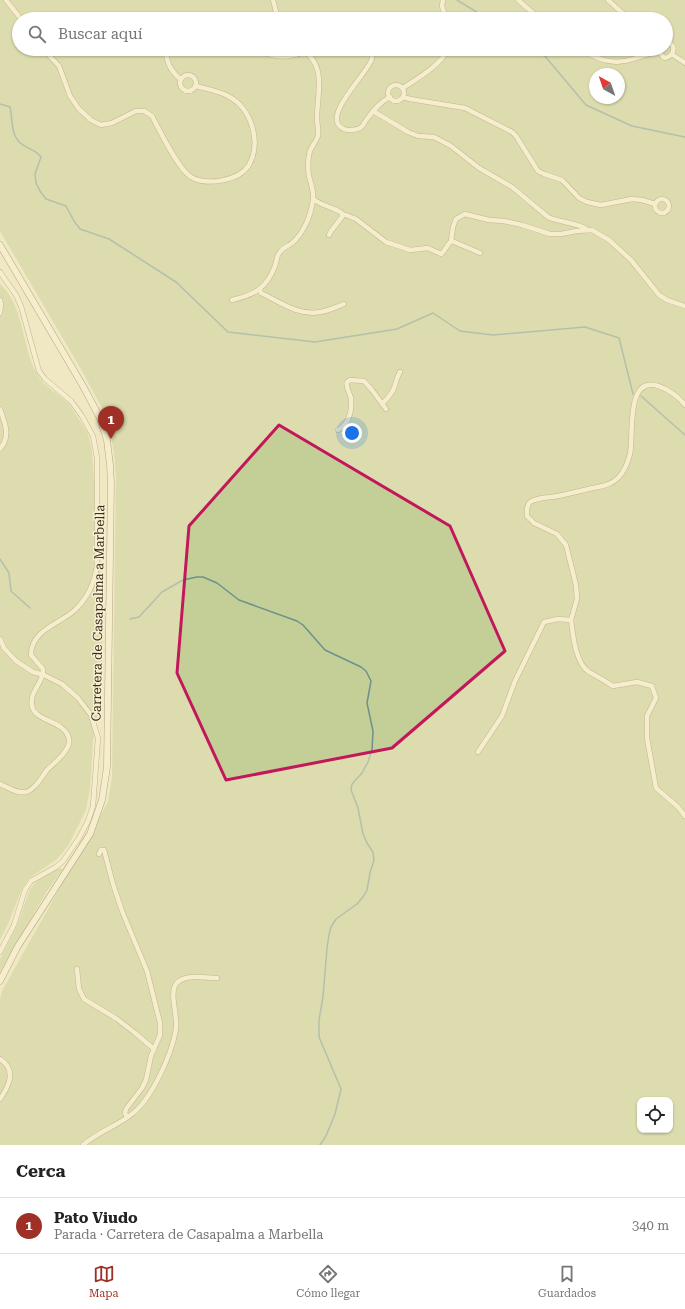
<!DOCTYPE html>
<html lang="es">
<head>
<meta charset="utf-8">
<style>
  :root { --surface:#fff; --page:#f2f2f2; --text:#222; --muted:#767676; --line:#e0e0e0; --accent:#9e3025 }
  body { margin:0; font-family:"Roboto Serif",serif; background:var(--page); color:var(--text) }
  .controls { position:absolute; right:12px; bottom:12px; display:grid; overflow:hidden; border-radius:8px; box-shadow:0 1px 3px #0004 }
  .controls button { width:36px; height:36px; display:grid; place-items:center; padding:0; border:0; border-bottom:1px solid var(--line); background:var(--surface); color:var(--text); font:20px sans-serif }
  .compass { position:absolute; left:589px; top:68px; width:36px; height:36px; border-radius:50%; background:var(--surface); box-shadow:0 1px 3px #0004; rotate:320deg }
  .you { position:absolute; left:352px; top:433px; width:14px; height:14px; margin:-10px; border:3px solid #fff; border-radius:50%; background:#1a73e8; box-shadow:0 0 0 6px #1a73e833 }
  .badge { display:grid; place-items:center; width:26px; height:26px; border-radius:50%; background:var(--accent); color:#fff; font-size:13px; font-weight:700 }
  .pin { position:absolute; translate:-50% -33px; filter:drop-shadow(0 1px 2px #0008) }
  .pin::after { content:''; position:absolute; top:21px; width:14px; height:12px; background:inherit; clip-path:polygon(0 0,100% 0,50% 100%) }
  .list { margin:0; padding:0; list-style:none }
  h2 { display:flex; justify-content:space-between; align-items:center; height:52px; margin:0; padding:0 16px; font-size:17px }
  h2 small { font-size:13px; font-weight:400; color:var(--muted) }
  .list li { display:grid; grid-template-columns:26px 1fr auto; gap:12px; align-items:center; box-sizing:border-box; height:56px; padding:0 16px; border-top:1px solid var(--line) }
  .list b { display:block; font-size:15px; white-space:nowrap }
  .list p { margin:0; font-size:13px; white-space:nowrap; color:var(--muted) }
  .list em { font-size:13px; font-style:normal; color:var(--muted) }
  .icon { flex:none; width:22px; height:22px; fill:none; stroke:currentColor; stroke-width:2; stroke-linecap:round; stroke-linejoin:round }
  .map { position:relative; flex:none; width:685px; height:1145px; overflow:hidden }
  .search { position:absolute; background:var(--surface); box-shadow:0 1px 3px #0004; left:12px; right:12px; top:12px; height:44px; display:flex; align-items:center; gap:10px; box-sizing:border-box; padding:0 14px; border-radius:22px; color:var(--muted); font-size:15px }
  .sheet { height:108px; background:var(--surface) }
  nav { display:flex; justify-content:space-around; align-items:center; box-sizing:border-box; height:56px; border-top:1px solid var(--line); background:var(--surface); font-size:11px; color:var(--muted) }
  nav a { display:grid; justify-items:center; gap:2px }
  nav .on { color:var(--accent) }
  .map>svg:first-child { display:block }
  .green { fill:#c3cf96; fill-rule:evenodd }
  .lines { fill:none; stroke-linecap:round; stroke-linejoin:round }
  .stream { stroke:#6b928c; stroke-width:1.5 }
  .minor-casing { stroke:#8b7958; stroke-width:5.5 }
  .secondary-casing { stroke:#6d593c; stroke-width:7 }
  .minor { stroke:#faf3d6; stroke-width:4.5 }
  .secondary { stroke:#faf3d6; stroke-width:6 }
  .marked { fill:none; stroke:#c2185b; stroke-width:3; stroke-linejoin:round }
  .labels { text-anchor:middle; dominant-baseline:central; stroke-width:3; stroke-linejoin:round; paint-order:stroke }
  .street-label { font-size:13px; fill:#3a2e1d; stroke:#f7f0d3 }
</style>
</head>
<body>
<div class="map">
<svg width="685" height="1145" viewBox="0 0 685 1145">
  <rect width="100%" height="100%" fill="#f0e7c3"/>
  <g class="green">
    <path d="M0 0H685V1145H0V999L2 991 108 802 112 777 116 477 114 452 107 417 82 371 0 231ZM19 19H666V49H19ZM595 74H619V98H595ZM640 1100H670V1130H640Z"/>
    <path d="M0 284C25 307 21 346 37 374 43 386 56 392 66 401 71 406 85 428 88 434 90 440 91 446 92 452L103 594 102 690 93 741 90 788 86 810 68 846 57 859 28 879 21 891 8 924 0 940Z"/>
    <path d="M58 868 63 869 47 891 0 972V959L17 926 30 889 37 881Z"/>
  </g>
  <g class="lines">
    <g class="stream">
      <path d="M457 0 485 17 490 19"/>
      <path d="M539 49 586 105 632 126 685 137"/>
      <path d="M0 104 10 107C13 120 10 137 23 145 30 150 35 149 41 157L35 174 36 183 40 191 46 199 66 206 74 221 80 229 109 239 176 282 228 332 315 342 397 329 433 313 460 331 493 335 585 327 619 338 633 394"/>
      <path d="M641 396 685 435"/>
      <path d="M0 559 9 573 11 591 30 608"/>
      <path d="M130 619 139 617 162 592 183 580 197 577H203L217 583 239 600 297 621 303 625 325 650 361 667 366 671 371 681 367 703 373 731 372 750 368 762 362 773 352 784 351 790 358 808 363 834 367 843 373 852 374 860 370 873 367 890 363 897 357 904 336 919 331 927 329 935 327 948 323 997 319 1020V1037L341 1089 335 1114 326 1136 320 1145"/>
    </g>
    <g class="minor-casing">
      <g id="minor">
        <path d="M6 0 21 19"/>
        <path d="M273 0 278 19"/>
        <path d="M443 0 442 6 446 19"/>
        <path d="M518 0 540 19"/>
        <path d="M608 0 629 19"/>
        <path d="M195 19 218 15 226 19"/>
        <path d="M43 49 59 66 70 96 79 109 91 120 101 125 112 123 136 111H144L152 116C160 131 178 169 191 177 207 186 239 181 249 165 262 141 251 108 228 96 219 91 207 89 196 86"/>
        <path d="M166 49C166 63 171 71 181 80"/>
        <path d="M256 49C275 59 291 59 310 49"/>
        <path d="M288 49 294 55"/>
        <path d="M371 49C371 52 372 56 372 58 370 72 318 118 344 129 348 131 356 130 360 128 363 127 365 121 367 119 374 110 380 102 390 97"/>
        <path d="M580 49C597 59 613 66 633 59 642 56 651 53 660 51"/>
        <path d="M660 49C662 71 685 44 666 43"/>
        <path d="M673 55 685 63"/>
        <circle cx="188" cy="83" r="8"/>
        <circle cx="396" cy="93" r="8"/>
        <path d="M403 88C418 78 441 65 448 49"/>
        <path d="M403 97 410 99 465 108 512 132 516 136 538 171 544 174 562 180 579 198 587 202 601 205 632 199 642 200 655 204"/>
        <path d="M373 111 408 132 418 136 434 137 451 146 479 168 512 187 548 217C558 222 580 223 588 230"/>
        <circle cx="662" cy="206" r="7"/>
        <path d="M313 199C322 206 333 207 342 213V217L331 231 329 235"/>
        <path d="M342 215H346L356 219 386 242 410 250 428 248 441 254C446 251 446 244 452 241L480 253"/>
        <path d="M451 241 453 227 456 219 465 214 489 220 504 221 522 225 550 234H561L576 231 592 230 609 240 631 260 659 295 667 300 685 306"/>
        <path d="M0 272 16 295 21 306 39 371 45 379 71 401 82 416 93 436 97 458V565C95 582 88 597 76 609 61 624 31 629 31 655L43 669C44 683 29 691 32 706 35 722 65 720 69 739 70 743 68 747 66 750 61 758 53 764 47 770 43 775 40 781 36 785 33 788 30 791 26 792 17 794 8 787 0 784"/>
        <path d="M260 290 261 293C280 302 298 316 320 312 328 311 336 307 344 304"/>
        <path d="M0 300 1 304 0 313"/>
        <path d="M232 300C254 295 267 288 275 266 277 261 276 256 280 252 283 248 288 246 292 243 304 233 311 215 313 200 314 191 311 184 309 176 308 170 308 161 309 155 310 147 316 143 318 136 319 130 317 124 317 118 317 104 321 86 318 72 317 64 311 57 306 51"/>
        <path d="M382 404C387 399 392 394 394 388 396 382 397 377 400 372"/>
        <path d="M0 409C5 423 11 436 0 449"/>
        <path d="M338 430C349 424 352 411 351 398 350 394 347 390 347 386 346 382 347 382 350 380L364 381 372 390 386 409"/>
        <path d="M571 620 577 599 576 585 566 545 557 534 534 523 527 516C527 511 526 506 530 502 536 498 544 498 551 497 565 495 579 491 593 488 602 486 611 485 618 478 624 472 628 462 630 454 634 436 625 375 658 386 668 389 679 397 685 405"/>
        <path d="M0 639 4 648 16 661 33 672 44 675 62 684 78 698 91 715 98 738 93 806 88 821 79 838 63 861 56 867 31 881 25 890 14 925 0 952"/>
        <path d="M478 752 502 716 515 681 544 622 558 619 571 620C573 634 575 663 589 672 597 676 605 681 613 686L637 682 652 686 656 698 647 716V738L656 788 678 807 685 816"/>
        <path d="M99 854 101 850H104L113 884 122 911 147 971 160 1023V1035L151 1056 146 1080 142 1088 126 1109 125 1113 127 1117"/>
        <path d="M77 969 79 989 84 999 117 1019 135 1033 154 1049"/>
        <path d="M0 1059C17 1070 9 1086 0 1099"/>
        <path d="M83 1145C98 1132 117 1126 132 1114 152 1098 172 1054 176 1029 178 1016 169 994 176 984 184 973 205 978 217 978"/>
      </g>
    </g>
    <g class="secondary-casing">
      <path id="secondary" d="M0 245 83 386 100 418 107 440 110 465 111 484 107 767 102 800 90 834 18 946 0 981"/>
    </g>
    <use href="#minor" class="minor"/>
    <use href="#secondary" class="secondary"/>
  </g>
  <path d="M0 0H685V1145H0ZM279 425 450 526 505 651 392 748 226 780 177 673 189 526Z" fill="#f0e7c3" fill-opacity=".55" fill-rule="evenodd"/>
  <path class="marked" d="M279 425 450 526 505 651 392 748 226 780 177 673 189 526Z"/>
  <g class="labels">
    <g class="street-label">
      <text transform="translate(98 613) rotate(-89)">Carretera de Casapalma a Marbella</text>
    </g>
  </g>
</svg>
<div class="controls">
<button><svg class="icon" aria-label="locate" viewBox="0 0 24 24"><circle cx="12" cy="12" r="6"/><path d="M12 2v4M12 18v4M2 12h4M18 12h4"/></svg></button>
</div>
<svg class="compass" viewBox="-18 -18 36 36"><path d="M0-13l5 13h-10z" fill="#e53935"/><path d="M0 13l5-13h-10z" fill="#767676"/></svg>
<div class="you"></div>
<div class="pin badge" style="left:111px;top:439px">1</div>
<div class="search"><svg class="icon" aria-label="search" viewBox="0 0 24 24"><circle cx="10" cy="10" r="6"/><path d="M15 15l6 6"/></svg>Buscar aquí</div>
</div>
<section class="sheet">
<h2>Cerca<small></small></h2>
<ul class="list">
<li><span class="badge">1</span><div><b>Pato Viudo</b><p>Parada · Carretera de Casapalma a Marbella</p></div><em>340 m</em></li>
</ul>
</section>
<nav>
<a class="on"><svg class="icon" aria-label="map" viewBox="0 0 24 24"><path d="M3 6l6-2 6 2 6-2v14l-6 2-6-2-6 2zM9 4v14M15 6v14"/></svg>Mapa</a>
<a><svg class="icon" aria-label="directions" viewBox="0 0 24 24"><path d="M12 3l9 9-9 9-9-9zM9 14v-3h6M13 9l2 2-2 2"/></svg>Cómo llegar</a>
<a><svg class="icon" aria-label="saved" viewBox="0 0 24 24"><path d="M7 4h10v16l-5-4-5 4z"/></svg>Guardados</a>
</nav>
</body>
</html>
